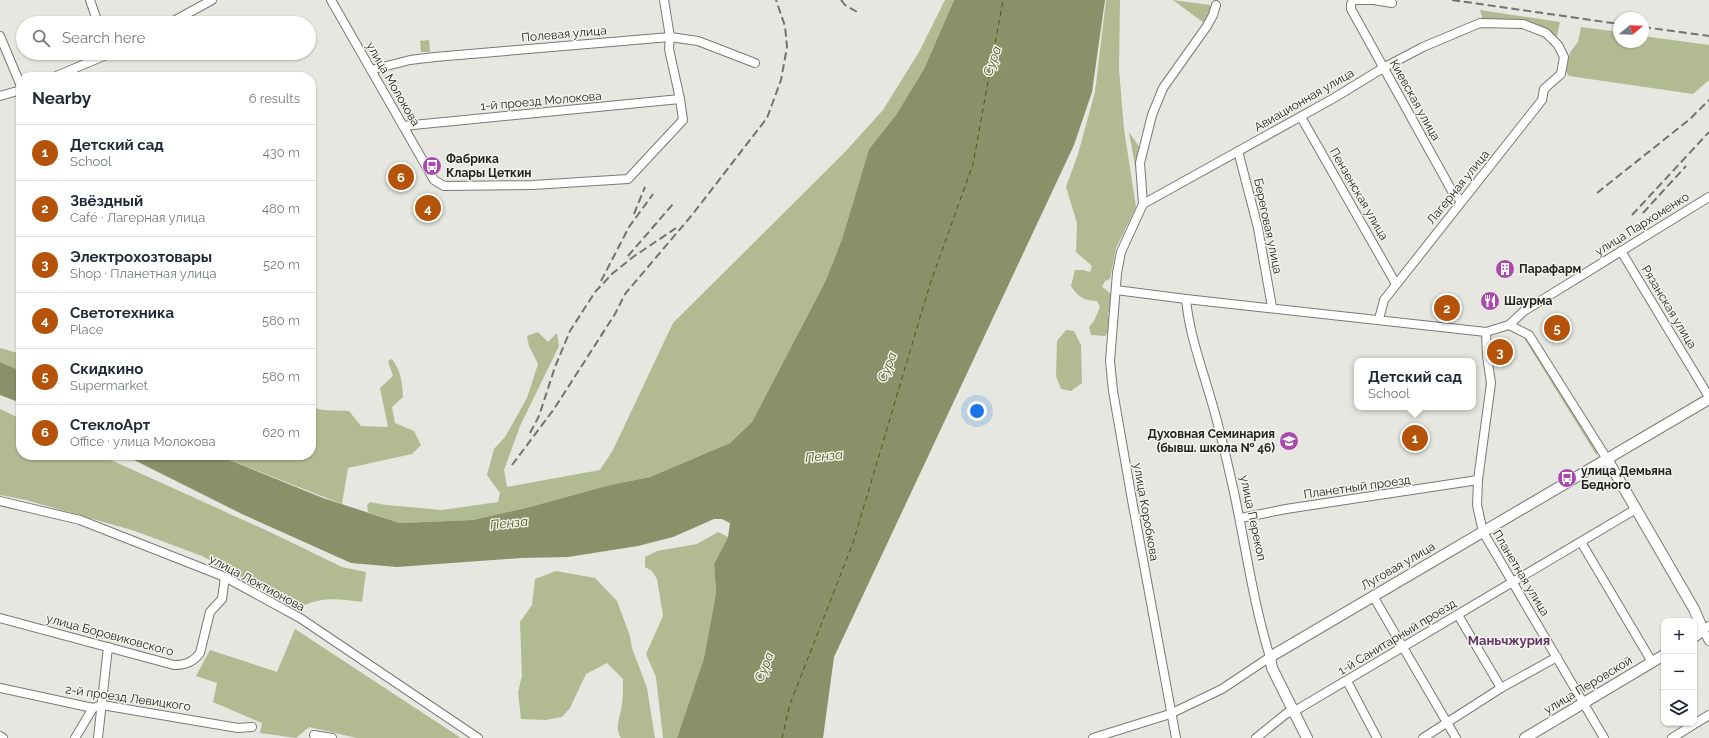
<!DOCTYPE html>
<html lang="en">
<head>
<meta charset="utf-8">
<style>
  :root { --surface:#fff; --page:#f2f2f3; --text:#1f2937; --muted:#747a83; --line:#e0e1e3; --accent:#b45309 }
  body { margin:0; font-family:Raleway,sans-serif; background:var(--page); color:var(--text) }
  .controls { position:absolute; right:12px; bottom:12px; display:grid; overflow:hidden; border-radius:8px; box-shadow:0 1px 3px #0004 }
  .controls button { width:36px; height:36px; display:grid; place-items:center; padding:0; border:0; border-bottom:1px solid var(--line); background:var(--surface); color:var(--text); font:20px sans-serif }
  .compass { position:absolute; left:1613px; top:12px; width:36px; height:36px; border-radius:50%; background:var(--surface); box-shadow:0 1px 3px #0004; rotate:71deg }
  .you { position:absolute; left:977px; top:411px; width:14px; height:14px; margin:-10px; border:3px solid #fff; border-radius:50%; background:#1a73e8; box-shadow:0 0 0 6px #1a73e833 }
  .badge { display:grid; place-items:center; width:26px; height:26px; border-radius:50%; background:var(--accent); color:#fff; font-size:13px; font-weight:700 }
  .pin { position:absolute; translate:-50% -50%; border:2px solid #fff; box-shadow:0 1px 4px #0006 }
  .popup { position:absolute; left:1354px; top:358px; width:122px; height:52px; box-sizing:border-box; display:grid; place-content:center; border-radius:8px; background:var(--surface); filter:drop-shadow(0 1px 3px #0005); font-size:13px; white-space:nowrap; color:var(--muted) }
  .popup b { font-size:15px; color:var(--text) }
  .popup::after { content:''; position:absolute; left:50%; top:100%; margin-left:-8px; border:8px solid transparent; border-top-color:var(--surface) }
  .list { margin:0; padding:0; list-style:none }
  h2 { display:flex; justify-content:space-between; align-items:center; height:52px; margin:0; padding:0 16px; font-size:17px }
  h2 small { font-size:13px; font-weight:400; color:var(--muted) }
  .list li { display:grid; grid-template-columns:26px 1fr auto; gap:12px; align-items:center; box-sizing:border-box; height:56px; padding:0 16px; border-top:1px solid var(--line) }
  .list b { display:block; font-size:15px; white-space:nowrap }
  .list p { margin:0; font-size:13px; white-space:nowrap; color:var(--muted) }
  .list em { font-size:13px; font-style:normal; color:var(--muted) }
  .icon { flex:none; width:22px; height:22px; fill:none; stroke:currentColor; stroke-width:2; stroke-linecap:round; stroke-linejoin:round }
  .map { position:relative; flex:none; width:1709px; height:738px; overflow:hidden }
  .search { position:absolute; background:var(--surface); box-shadow:0 1px 3px #0004; left:16px; top:16px; width:300px; height:44px; display:flex; align-items:center; gap:10px; box-sizing:border-box; padding:0 14px; border-radius:22px; color:var(--muted); font-size:15px }
  .panel { position:absolute; background:var(--surface); box-shadow:0 1px 3px #0004; left:16px; top:72px; width:300px; height:388px; border-radius:16px }
  .map>svg:first-child { display:block }
  .green { fill:#b2ba92 }
  .water { fill:#8a9168 }
  .lines { fill:none; stroke-linecap:round; stroke-linejoin:round }
  .ferry { stroke:#4c5410; stroke-width:1; stroke-dasharray:5 4; stroke-linecap:butt }
  .minor-casing { stroke:#797a74; stroke-width:10 }
  .major-casing { stroke:#797a74; stroke-width:12 }
  .minor { stroke:#fff; stroke-width:8 }
  .major { stroke:#fff; stroke-width:10 }
  .rail { stroke:#72736f; stroke-width:2; stroke-dasharray:8 4; stroke-linecap:butt }
  .labels { text-anchor:middle; dominant-baseline:central; stroke-width:3; stroke-linejoin:round; paint-order:stroke }
  .street-label { font-size:12px; fill:#232321; stroke:#f2f4ed }
  .poi-label { font-size:12px; font-weight:bold; fill:#232321; stroke:#f2f4ed; text-anchor:start }
  .water-label { font-size:13px; font-style:italic; fill:#4c5410; stroke:#f2f4ed }
  .neighbourhood-label { font-size:13px; font-weight:bold; fill:#653466; stroke:#f2f4ed }
</style>
</head>
<body>
<div class="map">
<svg width="1709" height="738" viewBox="0 0 1709 738">
  <rect width="100%" height="100%" fill="#e5e7e0"/>
  <g class="green">
    <path d="M945 0H954L924 69 896 115 869 149 842 239 826 280 752 422 730 443 650 477 610 485 526 508 473 520 400 523 368 512 367 505 370 502 386 505 442 510 498 502 500 493 487 475 494 449 505 437 527 398 538 364 529 346 527 336 538 332 548 342 557 333 559 346 520 426 504 470 507 487 600 470 613 450 673 323 845 152 883 110 919 52Z"/>
    <path d="M1106 0H1120L1119 69 1124 129 1136 207 1116 248 1110 279 1105 281 1102 287C1114 294 1116 301 1108 313L1110 330 1105 336 1091 335 1089 327 1094 321 1100 307 1097 301C1084 301 1077 296 1071 286L1075 270H1084L1090 272 1092 266 1076 252 1077 223 1066 187 1078 154 1095 92Z"/>
    <path d="M1173 0 1210 5 1212 9 1207 21 1204 23Z"/>
    <path d="M1480 10 1560 22 1556 41 1547 32 1483 20Z"/>
    <path d="M1581 27 1619 32V42H1643V36L1709 45V80L1693 94 1569 76 1564 69 1571 51 1578 42Z"/>
    <path d="M429 40 430 52H421L420 41Z"/>
    <path d="M1129 132 1140 148 1137 157 1136 172Z"/>
    <path d="M1066 330 1074 331 1081 345 1082 383 1071 391 1061 389 1056 376 1057 341Z"/>
    <path d="M1524 338 1529 339 1597 449V456Z"/>
    <path d="M0 348 21 354V371L0 362Z"/>
    <path d="M392 359C401 371 402 382 403 397L392 407 395 423 414 431 421 445 412 454 348 468 342 504 217 455H311V407L323 410 349 411 361 426 388 427 380 388 393 376 388 361Z"/>
    <path d="M0 409 21 419V455H100L272 533 342 567 366 572 362 602C337 599 322 596 299 608L202 556 135 531 26 500 0 495Z"/>
    <path d="M718 532 728 537 714 564 716 593 704 658 677 738H663L656 677 646 654 663 616 657 579 652 571 645 567V557L657 551 697 544Z"/>
    <path d="M556 571 595 578 617 601 630 636 632 648 647 688 655 738H621C614 728 621 715 622 704 623 696 623 687 623 679L607 663 586 674 570 708 562 717 546 720 521 719 518 692 522 676 520 622 532 605 535 579Z"/>
    <path d="M295 629 461 738H357L309 727 296 738 260 733 262 723 213 702 217 683 196 676 210 650 277 672Z"/>
  </g>
  <g class="water">
    <path d="M954 0H1105L1092 92 1074 145 834 657 823 738H677L704 658 716 593 714 564 728 537 730 523 722 519H714L673 537 638 546 568 557 521 558 397 567 351 563 242 514 124 455H217L323 498 400 523 473 520 526 508 610 485 650 477 730 443 752 422 826 280 842 239 869 149 896 115 924 69Z"/>
    <path d="M0 362 21 371V403L0 395Z"/>
  </g>
  <g class="lines">
    <path class="ferry" d="M782 738 790 704 853 543 930 284 973 164 1003 0"/>
    <g class="minor-casing">
      <g id="minor">
        <path d="M90 0 98 23"/>
        <path d="M331 0 434 180 444 186 533 185 628 179 683 120 680 99 669 49 670 37 664 0"/>
        <path d="M1392 3 1373 0H1353L1351 4V9L1452 191 1461 201"/>
        <path d="M170 23 212 0"/>
        <path d="M0 36 21 86"/>
        <path d="M371 70 410 60 435 57 670 37 698 41 755 63"/>
        <path d="M54 77 111 53"/>
        <path d="M0 96 21 90"/>
        <path d="M1301 117 1396 284"/>
        <path d="M403 126 680 99"/>
        <path d="M1238 151 1258 228 1272 307"/>
        <path d="M1143 204 1334 98 1383 68 1423 47 1480 23 1523 24 1546 33 1558 45 1564 57 1561 74 1544 89 1542 100 1384 300 1379 319"/>
        <path d="M1621 251 1709 397"/>
        <path d="M1116 290 1186 299 1486 332 1509 325 1524 311 1709 197"/>
        <path d="M1509 325 1529 335 1607 459"/>
        <path d="M1486 332 1487 356 1491 383 1478 480 1477 505 1483 532 1604 738"/>
        <path d="M0 501 80 520 225 577 300 618 478 738"/>
        <path d="M1241 518 1286 509 1478 480"/>
        <path d="M1581 542 1652 662"/>
        <path d="M1373 596 1456 738"/>
        <path d="M1458 615 1501 688"/>
        <path d="M0 618 174 665C186 665 193 662 200 653L210 612 222 599 225 577"/>
        <path d="M1709 626 1703 630 1709 641"/>
        <path d="M1347 681 1377 738"/>
        <path d="M0 688 93 708 102 705 238 728 252 727"/>
        <path d="M314 735 332 738"/>
        <path d="M0 736 3 738"/>
        <path d="M75 738 93 708"/>
        <path d="M98 738 108 647"/>
        <path d="M1093 738 1170 714 1222 689 1270 657C1251 596 1244 532 1229 470 1223 444 1217 418 1209 393 1200 362 1189 332 1186 299"/>
        <path d="M1176 738 1132 500 1113 391 1110 361 1117 273 1121 252 1143 204 1140 163 1152 115 1163 88 1207 26 1213 15 1216 5"/>
        <path d="M1256 738 1287 713 1293 712 1636 509"/>
        <path d="M1423 738 1501 688 1557 657"/>
        <path d="M1672 738 1709 715"/>
      </g>
    </g>
    <g class="major-casing">
      <g id="major">
        <path d="M1607 459 1694 609 1703 630 1694 637"/>
        <path d="M1307 738 1272 668 1270 657 1709 399"/>
        <path d="M1525 738 1664 655"/>
      </g>
    </g>
    <use href="#minor" class="minor"/>
    <use href="#major" class="major"/>
    <g class="rail">
      <path d="M841 0 845 5 859 13"/>
      <path d="M1452 0 1619 24"/>
      <path d="M1643 27 1709 36"/>
      <path d="M1597 193 1690 119 1709 100"/>
      <path d="M1643 213 1686 166"/>
      <path d="M634 214 645 187"/>
      <path d="M1632 215 1709 132"/>
      <path d="M628 256 673 204"/>
      <path d="M601 281 629 227 653 194"/>
      <path d="M530 433 539 416 555 367 570 331 595 292 613 273 633 257 676 228"/>
      <path d="M512 465 554 409 615 314 625 294 692 215 767 118 781 80 787 47 785 26 776 0"/>
    </g>
  </g>
  <defs>
    <g id="bus-disc" transform="scale(1)"><circle r="9.5" fill="#ac49af" stroke="#f2f4ed"/><path d="M-5-6H5V4H4V6H2V4H-2V6H-4V4H-5ZM-3.5-4V0h7V-4ZM-3.5 1.2v1.5H-2V1.2ZM2 1.2v1.5H3.5V1.2Z" fill="#fff"/></g>
    <g id="building-disc" transform="scale(1)"><circle r="9.5" fill="#ac49af" stroke="#f2f4ed"/><path d="M-4-6H4V6H1V3H-1V6H-4ZM-2.5-4.3h1.7v1.8h-1.7ZM.8-4.3h1.7v1.8H.8ZM-2.5-1h1.7V.8h-1.7ZM.8-1h1.7V.8H.8Z" fill="#fff"/></g>
    <g id="restaurant-disc" transform="scale(1)"><circle r="9.5" fill="#ac49af" stroke="#f2f4ed"/><path d="M-5-6h1v4h1v-4h1v4h1v-4h1v5L-1.5 .5V6h-2V.5L-5-1ZM5-6V6H3V1.5H1.5Q1.5-4 5-6Z" fill="#fff"/></g>
    <g id="school-disc" transform="scale(1)"><circle r="9.5" fill="#ac49af" stroke="#f2f4ed"/><path d="M0-5L7-2L0 1L-7-2ZM-4 1L0 2.5L4 1V4Q0 6-4 4Z" fill="#fff"/></g>
  </defs>
  <g fill-rule="evenodd">
    <use href="#bus-disc" x="432" y="166"/>
    <use href="#building-disc" x="1505" y="269"/>
    <use href="#restaurant-disc" x="1490" y="301"/>
    <use href="#school-disc" x="1289" y="441"/>
    <use href="#bus-disc" x="1567" y="478"/>
  </g>
  <g class="labels">
    <g class="street-label">
      <text transform="translate(564 34) rotate(-5)">Полевая улица</text>
      <text transform="translate(393 84) rotate(60)">улица Молокова</text>
      <text transform="translate(1304 100) rotate(-30)">Авиационная улица</text>
      <text transform="translate(1415 100) rotate(61)">Киевская улица</text>
      <text transform="translate(541 101) rotate(-5)">1-й проезд Молокова</text>
      <text transform="translate(1458 187) rotate(-51)">Лагерная улица</text>
      <text transform="translate(1359 194) rotate(60)">Пензенская улица</text>
      <text transform="translate(1642 224) rotate(-32)">улица Пархоменко</text>
      <text transform="translate(1268 226) rotate(78)">Береговая улица</text>
      <text transform="translate(1669 307) rotate(59)">Рязанская улица</text>
      <text transform="translate(1357 487) rotate(-8)">Планетный проезд</text>
      <text transform="translate(1146 512) rotate(80)">улица Коробкова</text>
      <text transform="translate(1253 518) rotate(78)">улица Перекоп</text>
      <text transform="translate(1398 566) rotate(-30)">Луговая улица</text>
      <text transform="translate(1521 573) rotate(59)">Планетная улица</text>
      <text transform="translate(257 583) rotate(28)">улица Локтионова</text>
      <text transform="translate(110 635) rotate(15)">улица Боровиковского</text>
      <text transform="translate(1397 637) rotate(-31)">1-й Санитарный проезд</text>
      <text transform="translate(1588 685) rotate(-31)">улица Перовской</text>
      <text transform="translate(128 698) rotate(8)">2-й проезд Левицкого</text>
    </g>
    <g class="poi-label">
      <text x="446" y="159">Фабрика<tspan x="446" dy="14">Клары Цеткин</tspan></text>
      <text x="1519" y="269">Парафарм</text>
      <text x="1504" y="301">Шаурма</text>
      <text x="1275" y="434" text-anchor="end">Духовная Семинария<tspan x="1275" dy="14">(бывш. школа № 46)</tspan></text>
      <text x="1581" y="471">улица Демьяна<tspan x="1581" dy="14">Бедного</tspan></text>
    </g>
    <g class="water-label">
      <text transform="translate(992 61) rotate(-71)">Сура</text>
      <text transform="translate(887 367) rotate(-68)">Сура</text>
      <text transform="translate(824 456) rotate(-5)">Пенза</text>
      <text transform="translate(509 523) rotate(-6)">Пенза</text>
      <text transform="translate(764 667) rotate(-68)">Сура</text>
    </g>
    <g class="neighbourhood-label">
      <text x="1509" y="640">Маньчжурия</text>
    </g>
  </g>
</svg>
<div class="controls">
<button>+</button>
<button>−</button>
<button><svg class="icon" aria-label="layers" viewBox="0 0 24 24"><path d="M12 4l9 5-9 5-9-5zM3 14l9 5 9-5"/></svg></button>
</div>
<svg class="compass" viewBox="-18 -18 36 36"><path d="M0-13l5 13h-10z" fill="#e53935"/><path d="M0 13l5-13h-10z" fill="#747a83"/></svg>
<div class="you"></div>
<div class="pin badge" style="left:1415px;top:438px">1</div>
<div class="popup"><b>Детский сад</b>School</div>
<div class="pin badge" style="left:1447px;top:308px">2</div>
<div class="pin badge" style="left:1500px;top:352px">3</div>
<div class="pin badge" style="left:428px;top:208px">4</div>
<div class="pin badge" style="left:1557px;top:328px">5</div>
<div class="pin badge" style="left:401px;top:177px">6</div>
<div class="search"><svg class="icon" aria-label="search" viewBox="0 0 24 24"><circle cx="10" cy="10" r="6"/><path d="M15 15l6 6"/></svg>Search here</div>
<section class="panel">
<h2>Nearby<small>6 results</small></h2>
<ul class="list">
<li><span class="badge">1</span><div><b>Детский сад</b><p>School</p></div><em>430 m</em></li>
<li><span class="badge">2</span><div><b>Звёздный</b><p>Café · Лагерная улица</p></div><em>480 m</em></li>
<li><span class="badge">3</span><div><b>Электрохозтовары</b><p>Shop · Планетная улица</p></div><em>520 m</em></li>
<li><span class="badge">4</span><div><b>Светотехника</b><p>Place</p></div><em>580 m</em></li>
<li><span class="badge">5</span><div><b>Скидкино</b><p>Supermarket</p></div><em>580 m</em></li>
<li><span class="badge">6</span><div><b>СтеклоАрт</b><p>Office · улица Молокова</p></div><em>620 m</em></li>
</ul>
</section>
</div>
</body>
</html>
